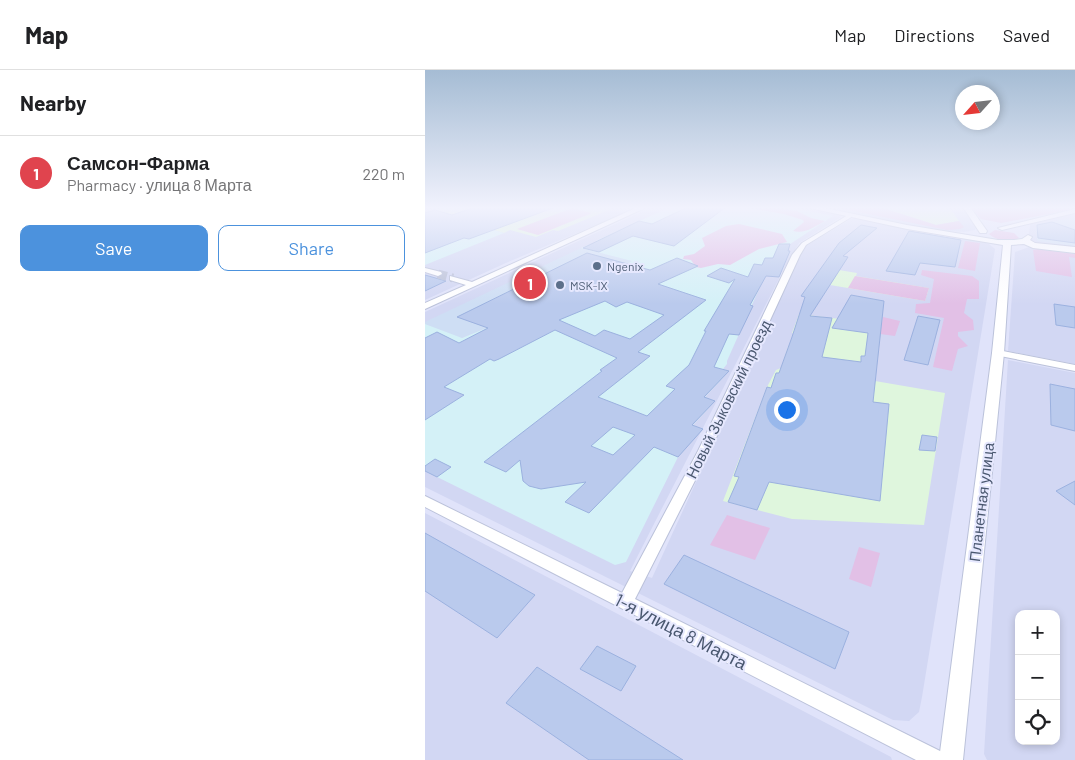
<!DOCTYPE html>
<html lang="en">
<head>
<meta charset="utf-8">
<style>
  :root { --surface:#fff; --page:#f6f6f6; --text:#202124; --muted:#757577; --line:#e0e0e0; --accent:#4c92dd }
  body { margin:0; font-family:Barlow,sans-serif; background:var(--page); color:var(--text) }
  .controls { position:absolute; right:15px; bottom:15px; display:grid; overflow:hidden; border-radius:10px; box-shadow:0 2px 8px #0003 }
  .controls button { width:45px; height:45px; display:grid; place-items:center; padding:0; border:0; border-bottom:1px solid var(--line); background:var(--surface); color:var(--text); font:25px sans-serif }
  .compass { position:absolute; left:530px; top:15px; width:45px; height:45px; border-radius:50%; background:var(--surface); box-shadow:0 2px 8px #0003; rotate:243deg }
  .you { position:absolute; left:361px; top:339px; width:18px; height:18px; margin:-12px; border:4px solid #fff; border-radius:50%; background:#1a73e8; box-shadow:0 0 0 8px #1a73e833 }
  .badge { display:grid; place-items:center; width:32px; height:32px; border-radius:50%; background:var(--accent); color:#fff; font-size:16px; font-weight:700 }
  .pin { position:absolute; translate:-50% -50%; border:2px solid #fff; box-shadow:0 1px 5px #0006 }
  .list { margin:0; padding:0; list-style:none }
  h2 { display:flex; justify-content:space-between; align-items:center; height:65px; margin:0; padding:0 20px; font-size:21px }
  h2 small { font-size:16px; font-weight:400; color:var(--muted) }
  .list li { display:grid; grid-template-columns:32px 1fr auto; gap:15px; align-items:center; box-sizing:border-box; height:75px; padding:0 20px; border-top:1px solid var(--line) }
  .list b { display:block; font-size:19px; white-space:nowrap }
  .list p { margin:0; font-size:16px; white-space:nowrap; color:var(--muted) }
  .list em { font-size:16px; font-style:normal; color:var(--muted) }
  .actions { display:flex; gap:10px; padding:15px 20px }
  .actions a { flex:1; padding:11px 0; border:1px solid var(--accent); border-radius:10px; text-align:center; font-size:18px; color:var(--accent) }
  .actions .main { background:var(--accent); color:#fff }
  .icon { flex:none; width:28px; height:28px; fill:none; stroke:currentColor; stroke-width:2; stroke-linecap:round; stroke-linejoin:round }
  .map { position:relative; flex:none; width:650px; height:690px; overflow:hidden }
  header { display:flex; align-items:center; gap:30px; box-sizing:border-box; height:70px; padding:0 25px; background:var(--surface); border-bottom:1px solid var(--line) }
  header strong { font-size:24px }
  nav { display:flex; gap:28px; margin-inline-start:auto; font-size:18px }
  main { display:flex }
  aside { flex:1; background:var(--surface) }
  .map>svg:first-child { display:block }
  .residential { fill:#d2d7f3; fill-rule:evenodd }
  .commercial { fill:#cedef4 }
  .education { fill:#dff6dd }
  .medical { fill:#d4f1f7 }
  .green { fill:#e2c0e6 }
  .building { fill:#bacaed; stroke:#9bb1df; fill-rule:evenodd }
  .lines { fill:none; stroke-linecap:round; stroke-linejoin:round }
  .minor-tunnel { stroke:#bac0d7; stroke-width:9; stroke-dasharray:9 4.5; stroke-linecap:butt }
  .minor-casing { stroke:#bbc2da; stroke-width:2 }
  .tertiary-casing { stroke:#bbc2da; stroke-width:2 }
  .minor { fill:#fff; fill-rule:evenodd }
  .tertiary { fill:#fff; fill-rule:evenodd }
  .service-dot { fill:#5c6f8a; stroke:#e6e8fe; stroke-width:2 }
  .labels { text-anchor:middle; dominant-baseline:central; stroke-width:4; stroke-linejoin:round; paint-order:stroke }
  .far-service-label { font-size:12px; fill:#4e5e75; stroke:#e6e8fe; text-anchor:start }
  .street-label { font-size:15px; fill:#49576f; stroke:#e6e8fe }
  .near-street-label { font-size:18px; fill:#49576f; stroke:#e6e8fe }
</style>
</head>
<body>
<header>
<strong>Map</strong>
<nav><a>Map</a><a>Directions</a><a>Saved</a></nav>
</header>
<main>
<aside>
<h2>Nearby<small></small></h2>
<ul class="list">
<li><span class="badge" style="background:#e0444e">1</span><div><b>Самсон-Фарма</b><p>Pharmacy · улица 8 Марта</p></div><em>220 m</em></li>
</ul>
<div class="actions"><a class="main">Save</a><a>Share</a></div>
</aside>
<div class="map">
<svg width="650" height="690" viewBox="0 0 650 690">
  <rect width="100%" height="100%" fill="#e0e3fa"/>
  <g class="residential">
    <path d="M0 137H214L83 192 0 230Z"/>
    <path d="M227 137H375L413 145 416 147 374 173 360 197 205 501 227 508 379 177 426 149H431L554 171 564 174 570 179 497 627 494 642 484 651 468 650 0 417V242Z"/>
    <path d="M391 137H537L551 157 550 160 540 162 518 161Z"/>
    <path d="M650 144V178L613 174 607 171 604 165 605 154Z"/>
    <path d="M604 177 650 182V294L583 281 590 182Z"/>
    <path d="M583 290 650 303V690H562L559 684ZM594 544H631V671H594Z"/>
    <path d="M0 443 466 687 467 690H0Z"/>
  </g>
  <g class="commercial">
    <path d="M650 147V176L612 171 611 155Z"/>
    <path d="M156 178 208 191 163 216 36 268 0 254V252Z"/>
  </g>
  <g class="education">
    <path d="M18 137H191L133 161 128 160 111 167 85 160 79 163 20 146 25 144 11 140Z"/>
    <path d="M454 137H524L534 151 511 155Z"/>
    <path d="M414 200 432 203 431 206 504 218 500 231 405 215Z"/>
    <path d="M374 244 456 254 450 311 520 323 499 455 367 449 298 431 342 317 351 300 356 298 363 277H369L373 264 367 263Z"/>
  </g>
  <g class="medical">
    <path d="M245 137H366L408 146 365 174H354L302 291V294L298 299 304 301 280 327 290 331 268 355 278 359 253 387 201 492 190 495 0 401V254L37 268 163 216 207 191 156 178 166 174 169 175 174 172 171 171Z"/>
    <path d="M11 140 26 144 21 147 79 163 0 195V143Z"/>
  </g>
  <g class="green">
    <path d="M319 137H347L372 141 386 148 400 151C389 157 380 164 368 161L379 152 378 150 359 144Z"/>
    <path d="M409 137H455L511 155 534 151 539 157 535 159 522 160Z"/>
    <path d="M545 137H650V139L576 153 556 149Z"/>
    <path d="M147 138 167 143 113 165 92 159Z"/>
    <path d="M314 154 357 164 362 172 334 179 305 195 293 194 276 198 271 197 266 190 258 189 259 186 269 184 280 176 277 168 301 156Z"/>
    <path d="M570 160 589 163 594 168C585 173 572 171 564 164Z"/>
    <path d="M540 171 555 173 550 201 533 198Z"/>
    <path d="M612 179 650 184V188L644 187 647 207 611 201 608 180Z"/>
    <path d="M497 200 547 206 554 211V229H542L539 243 548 250 549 260 533 262V266L543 276 533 279 527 301 508 297 519 248 490 243 491 234 505 233 509 209 496 205Z"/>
    <path d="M430 206 504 218 500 231 423 218Z"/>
    <path d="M458 247 475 251 470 266 455 264Z"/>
    <path d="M302 445 345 458 330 490 285 475Z"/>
    <path d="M434 477 455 483 446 517 424 509Z"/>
  </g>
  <g class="building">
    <path d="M50 137H128V138L44 169 39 168 0 183V143L10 140 27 145Z"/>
    <path d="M263 137H301L249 176 208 166 174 182 158 178 214 151 227 154Z"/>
    <path d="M627 152 650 160V173L613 168 612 155Z"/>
    <path d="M436 155 452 158 418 186 423 187 385 246 407 248 397 287 436 292V286H440L443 263 407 258 426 225 459 231 448 332 464 334 455 431 344 412 332 440 303 432 314 407 309 406 342 317 346 318 351 303H354L367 267 380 227 376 226 414 173Z"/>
    <path d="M484 161 536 170 530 197 495 193 490 205 461 201Z"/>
    <path d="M354 174H365L363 181H365L354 207 341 206 325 235 328 236 314 265 304 264 289 297 304 301 279 327 290 331 267 355 278 359 253 387 229 377 164 443 140 432 161 412 116 419 104 416 98 411 95 390 81 402 59 392 177 301 175 300 192 288 130 260 74 289 69 291 65 289 19 317 39 325 0 350V268L12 262 34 273 63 258 32 247 162 183 225 200 252 188 273 196 233 214 281 230 213 282 225 286 173 327 222 346 250 319 241 316 264 295 281 261H279L310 209 304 213 282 206 296 198 323 207 329 194 337 195 340 188H348ZM180 231 191 237 202 232 239 245 205 269 179 260 170 266 134 250ZM188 357 210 365 188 385 166 376Z"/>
    <path d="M0 205 21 211 0 221Z"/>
    <path d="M629 234 650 237V258L631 255Z"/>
    <path d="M493 246 515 250 503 295 479 290Z"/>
    <path d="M625 314 650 319V361L626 355Z"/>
    <path d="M497 365 512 367 510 381 494 380Z"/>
    <path d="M10 389 26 397 12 407 0 401V396Z"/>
    <path d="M650 411V435L631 421Z"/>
    <path d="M0 463 110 525 72 568 0 521Z"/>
    <path d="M259 485 424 562 410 599 239 514Z"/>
    <path d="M172 576 211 596 196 621 155 599Z"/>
    <path d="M112 597 258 690H164L81 633Z"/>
  </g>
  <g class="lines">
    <path class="minor-tunnel" d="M13 204 28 208"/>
    <g class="minor-casing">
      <g id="minor">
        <path d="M213 137H222L0 239V233L41 215 25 210V206L47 212Z"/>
        <path d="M423 145 428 146 381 175 375 185 285 381 210 529 519 683 522 690H491L0 437V426L197 523 273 381 367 185 377 173Z"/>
        <path d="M0 198 16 202 17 204 13 206 0 202Z"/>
        <path d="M573 280 650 295V301L570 285 568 283 570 281Z"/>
      </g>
    </g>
    <g class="tertiary-casing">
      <g id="tertiary">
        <path d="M380 137H395L482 155 573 170H589L597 169 603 165 607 167 605 170 610 173 650 177V183L608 178 599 174 586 175 579 283 538 690H514L567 283 578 175 482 159Z"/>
        <path d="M538 137H545L562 161 561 163H555Z"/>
        <path d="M650 139V143L577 160 573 158Z"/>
      </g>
    </g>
    <use href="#minor" class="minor"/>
    <use href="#tertiary" class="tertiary"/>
  </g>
  <linearGradient id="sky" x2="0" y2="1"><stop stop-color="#a5bcd4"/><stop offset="0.59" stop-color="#f1f2fd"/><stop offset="1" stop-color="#f1f2fd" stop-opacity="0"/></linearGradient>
  <rect width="650" height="234" fill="url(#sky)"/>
  <g class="service-dot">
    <circle cx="172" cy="196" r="5"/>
    <circle cx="135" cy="215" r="5"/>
  </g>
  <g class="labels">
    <g class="far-service-label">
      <text x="182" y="196">Ngenix</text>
      <text x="145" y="215">MSK-IX</text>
    </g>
    <g class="street-label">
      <text transform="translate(303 329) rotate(-64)">Новый Зыковский проезд</text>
      <text transform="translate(556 432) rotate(-83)">Планетная улица</text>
    </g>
    <g class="near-street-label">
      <text transform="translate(256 561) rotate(27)">1-я улица 8 Марта</text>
    </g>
  </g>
</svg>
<div class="controls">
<button>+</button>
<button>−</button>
<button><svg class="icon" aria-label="locate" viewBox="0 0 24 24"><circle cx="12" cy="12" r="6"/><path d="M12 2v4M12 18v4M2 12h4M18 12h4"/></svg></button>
</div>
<svg class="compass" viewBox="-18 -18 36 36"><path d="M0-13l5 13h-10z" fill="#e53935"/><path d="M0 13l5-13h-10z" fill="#757577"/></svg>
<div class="you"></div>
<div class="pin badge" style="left:105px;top:213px;background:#e0444e">1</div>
</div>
</main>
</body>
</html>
